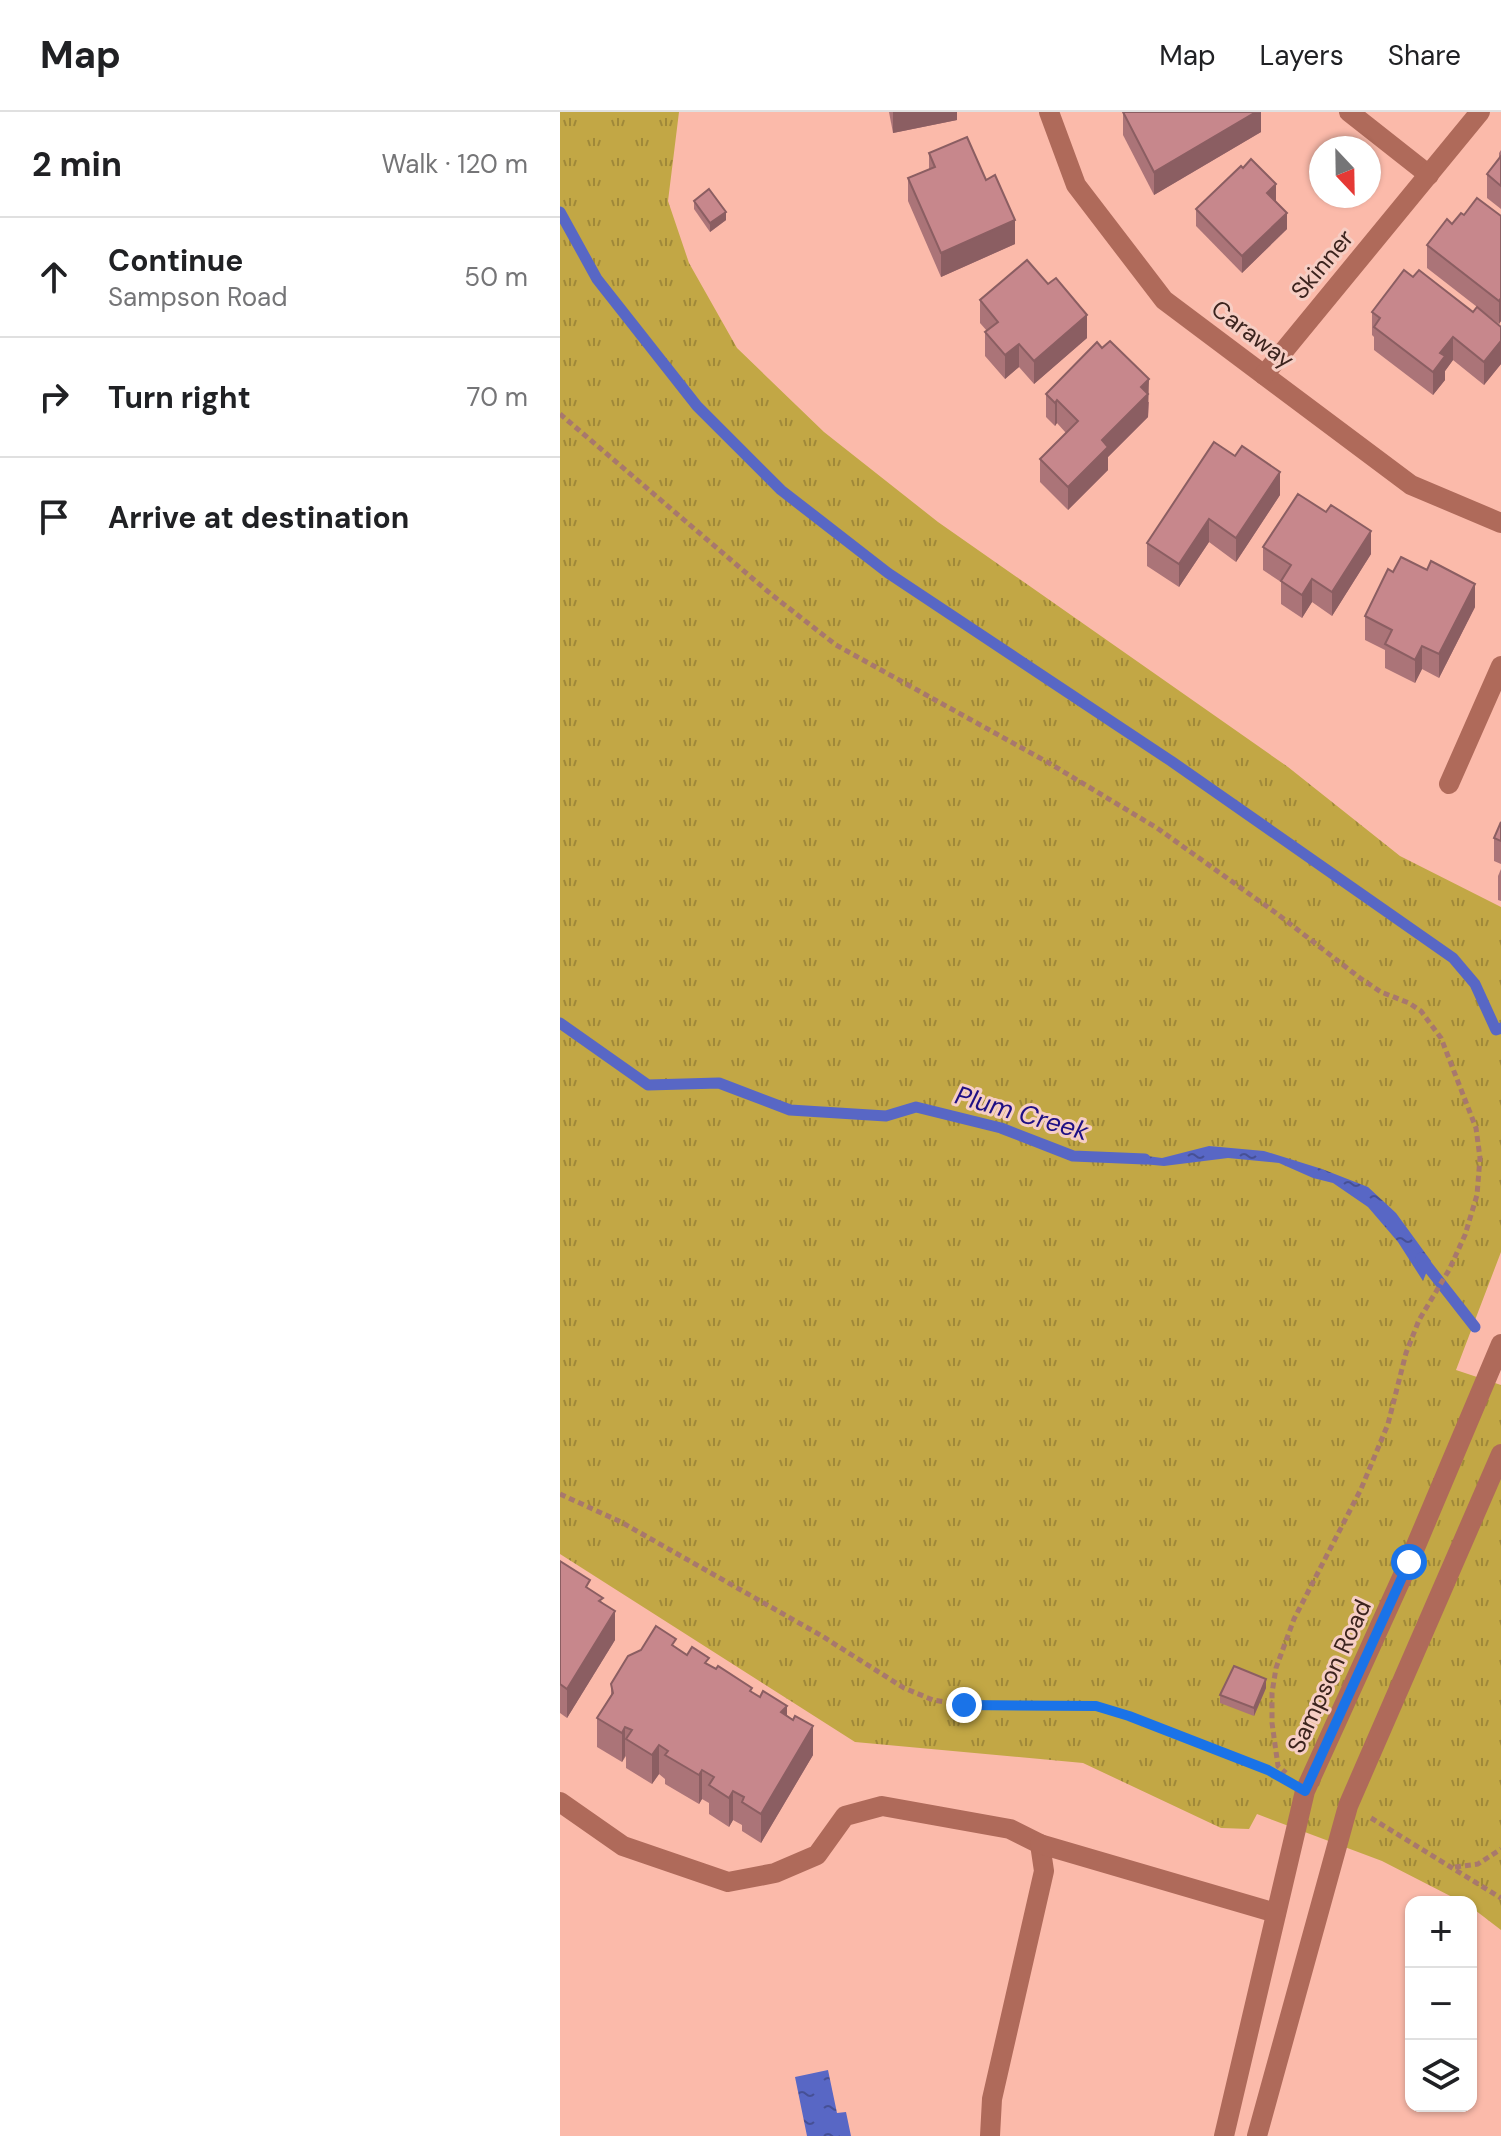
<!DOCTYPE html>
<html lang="en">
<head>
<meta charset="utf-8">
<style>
  :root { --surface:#fff; --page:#f2f2f2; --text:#202124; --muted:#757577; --line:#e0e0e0 }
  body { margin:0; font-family:"DM Sans",sans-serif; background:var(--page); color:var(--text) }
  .controls { position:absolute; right:24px; bottom:24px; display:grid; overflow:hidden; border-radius:16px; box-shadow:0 2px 6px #0004 }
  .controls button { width:72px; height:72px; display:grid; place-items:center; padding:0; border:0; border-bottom:2px solid var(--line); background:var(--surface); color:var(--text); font:40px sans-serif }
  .compass { position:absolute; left:749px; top:24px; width:72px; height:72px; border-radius:50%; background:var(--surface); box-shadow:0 2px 6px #0004; rotate:158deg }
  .stop { position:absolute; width:24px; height:24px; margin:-18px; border:6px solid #1a73e8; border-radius:50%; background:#fff }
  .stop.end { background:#1a73e8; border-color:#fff; box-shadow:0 2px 8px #0008 }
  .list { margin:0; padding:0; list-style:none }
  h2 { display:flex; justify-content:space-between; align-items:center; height:104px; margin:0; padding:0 32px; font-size:34px }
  h2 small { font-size:26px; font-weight:400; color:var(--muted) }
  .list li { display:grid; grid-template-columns:52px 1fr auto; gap:24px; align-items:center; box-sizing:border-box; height:120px; padding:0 32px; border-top:2px solid var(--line) }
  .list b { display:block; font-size:30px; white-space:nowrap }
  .list p { margin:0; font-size:26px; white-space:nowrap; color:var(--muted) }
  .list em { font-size:26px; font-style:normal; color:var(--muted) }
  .icon { flex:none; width:44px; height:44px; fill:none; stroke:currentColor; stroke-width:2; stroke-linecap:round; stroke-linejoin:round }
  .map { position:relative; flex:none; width:941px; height:2024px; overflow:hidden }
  header { display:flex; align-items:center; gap:48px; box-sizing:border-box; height:112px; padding:0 40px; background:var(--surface); border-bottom:2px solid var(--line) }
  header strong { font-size:38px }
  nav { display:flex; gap:44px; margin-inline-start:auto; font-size:28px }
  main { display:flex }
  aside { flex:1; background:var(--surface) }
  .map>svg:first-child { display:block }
  .grass { fill:url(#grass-tufts) }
  .water { fill:url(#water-ripples) }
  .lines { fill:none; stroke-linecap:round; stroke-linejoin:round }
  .stream { stroke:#5867c5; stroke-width:11 }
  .path { stroke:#a8786d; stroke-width:5; stroke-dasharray:6 4; stroke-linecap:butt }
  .minor { stroke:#af6a5a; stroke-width:20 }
  .wall { fill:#ab7478 }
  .shaded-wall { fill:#8b5e62 }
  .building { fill:#c7878c; stroke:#8b5e62; stroke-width:2 }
  .route { stroke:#1a73e8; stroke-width:10 }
  .labels { text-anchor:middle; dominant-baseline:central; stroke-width:6; stroke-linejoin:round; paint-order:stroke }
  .street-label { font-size:24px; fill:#3c241e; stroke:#f6cec4 }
  .water-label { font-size:26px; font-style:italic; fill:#1e0f85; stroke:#f6cec4 }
</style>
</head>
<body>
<header>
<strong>Map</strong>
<nav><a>Map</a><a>Layers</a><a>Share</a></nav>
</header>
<main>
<aside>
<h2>2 min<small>Walk · 120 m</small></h2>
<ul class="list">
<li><svg class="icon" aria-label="ahead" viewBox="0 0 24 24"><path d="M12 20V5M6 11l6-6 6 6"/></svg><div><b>Continue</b><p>Sampson Road</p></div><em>50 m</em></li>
<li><svg class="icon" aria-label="right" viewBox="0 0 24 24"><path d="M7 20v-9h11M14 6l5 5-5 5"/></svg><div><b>Turn right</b></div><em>70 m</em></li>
<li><svg class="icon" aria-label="arrive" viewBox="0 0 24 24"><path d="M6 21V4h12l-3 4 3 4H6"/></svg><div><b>Arrive at destination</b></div></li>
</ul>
</aside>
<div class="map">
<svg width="941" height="2024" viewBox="0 0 941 2024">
  <defs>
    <pattern id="grass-tufts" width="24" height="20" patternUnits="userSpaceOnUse" patternTransform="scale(2)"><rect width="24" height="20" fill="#c2a745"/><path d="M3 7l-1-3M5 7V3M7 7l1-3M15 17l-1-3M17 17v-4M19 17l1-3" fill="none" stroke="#9f8839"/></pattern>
    <pattern id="water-ripples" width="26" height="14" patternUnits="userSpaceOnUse" patternTransform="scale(2)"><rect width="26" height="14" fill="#5867c5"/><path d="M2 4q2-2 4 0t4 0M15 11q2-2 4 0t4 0" fill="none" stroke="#465096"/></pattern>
  </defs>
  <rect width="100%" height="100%" fill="#fbbaaa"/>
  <path class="grass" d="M0 0H119L108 89 129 151 177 236 264 320 378 410 728 655 840 744 941 795V1140L896 1258 941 1273V1818L911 1795V1790H902L822 1749 697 1702 689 1717 661 1716 523 1651 295 1630 0 1442Z"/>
  <g class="water">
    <path d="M649 1034 704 1039 762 1057 808 1075 836 1101 871 1149 863 1169 838 1130 808 1095 773 1071 753 1066 719 1051 668 1046 604 1054 572 1051V1042L602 1046Z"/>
    <path d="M268 1958 277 2001 286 2000 291 2024H247L235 1965Z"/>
  </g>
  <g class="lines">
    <g class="stream">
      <path d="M0 100 37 167 137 294 221 378 328 461 611 649 893 846 915 872 936 918 941 916"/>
      <path d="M0 911 88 973 159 971 230 998 326 1004 356 995 441 1016 513 1044 585 1047"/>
      <path d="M861 1146 915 1215"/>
    </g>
    <g class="path">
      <path d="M0 302 212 483 276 533 489 651 597 716 716 801 800 866 821 880 849 891 861 899 881 926 916 1016 920 1046 917 1083 905 1123 889 1158 859 1208 846 1241 828 1312 801 1377 734 1507 716 1556 712 1581V1611L718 1654 726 1661"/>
      <path d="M0 1382 61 1410 262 1524 344 1576 373 1588 404 1593 536 1594 569 1604 708 1658 723 1667"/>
      <path d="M811 1706 941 1786"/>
      <path d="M895 1755 918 1752 941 1737"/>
    </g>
    <g class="minor">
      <path d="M489 0 516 73 604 188 851 373 941 411"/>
      <path d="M789 0 869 63"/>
      <path d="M704 263 920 0"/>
      <path d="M889 672 941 554"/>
      <path d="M0 1690 63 1734 168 1770 215 1761 257 1743 285 1704 322 1694 450 1717 480 1732 484 1759 432 1987 430 2024"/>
      <path d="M480 1732 716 1801"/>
      <path d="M664 2024 745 1679 849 1450 941 1232"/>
      <path d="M697 2024 788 1694 941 1342"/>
    </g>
  </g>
  <g class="wall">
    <path d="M329 0H397V8L333 21Z"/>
    <path d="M563 0H701V20L594 83 563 23Z"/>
    <path d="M941 38V97L927 86V62L939 48V41Z"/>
    <path d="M369 41 455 132 381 165 348 89V66L369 57Z"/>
    <path d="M134 89 166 108 150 120 134 97Z"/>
    <path d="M715 89 727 117 682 161 636 114V97Z"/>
    <path d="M904 103 941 104V209L939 212 867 156V133Z"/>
    <path d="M853 165 941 215V252L924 273 893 248 885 259V268L873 283 814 238V225L812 223V200Z"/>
    <path d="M420 188 527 226 474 272 459 255 445 267 425 244V220L427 219 420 211Z"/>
    <path d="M486 282 589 290 588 305 548 345V358L508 398 480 370V347L506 321 497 311 495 314 486 305Z"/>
    <path d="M675 344 720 383 676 450 649 430 619 475 587 454V431Z"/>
    <path d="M703 435 811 442 772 504 752 490 742 506 721 492V470L703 458Z"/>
    <path d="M833 460 915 495 879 566 862 557 855 571 825 556V538L805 528V504Z"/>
    <path d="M941 710V752L934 749V726Z"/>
    <path d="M941 757V789L938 788V764Z"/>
    <path d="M0 1449 43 1491 55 1528 7 1606 0 1601Z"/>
    <path d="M116 1536 127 1543 149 1553 192 1580 227 1604 253 1643 201 1731 182 1719V1713L173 1708 169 1715 149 1702V1691L142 1687 139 1692 105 1672V1667L99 1662 92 1672 66 1656V1644L62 1650 37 1635V1606L51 1583V1572L81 1538Z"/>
    <path d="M706 1576 694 1604 660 1591V1583Z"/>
  </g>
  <g class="shaded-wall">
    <path d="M333 0H397V8L333 21Z"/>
    <path d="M696 0H701V20L594 83V60Z"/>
    <path d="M716 72V89L707 97V81Z"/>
    <path d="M166 100V108L150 120V111Z"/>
    <path d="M727 101V117L682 161V144Z"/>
    <path d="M455 108V132L381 165V141Z"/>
    <path d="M941 186V209L939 212V189Z"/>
    <path d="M527 203V226L474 272V249Z"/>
    <path d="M893 225V248L885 259V268L873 283V260L880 241Z"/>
    <path d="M941 229V252L924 273V250Z"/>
    <path d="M459 232V255L445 267V243Z"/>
    <path d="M589 267 588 305 548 345V358L508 398V375L581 275Z"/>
    <path d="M497 288V311L495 314V291Z"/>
    <path d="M720 360V383L676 450V426Z"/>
    <path d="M649 407V430L619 475V452Z"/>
    <path d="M811 419V442L772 504V480Z"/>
    <path d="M752 467V490L742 506V483Z"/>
    <path d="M915 472V495L879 566V542Z"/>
    <path d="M862 534V557L855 571V548Z"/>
    <path d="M55 1499V1528L7 1606V1577Z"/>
    <path d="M706 1567V1576L694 1604V1596Z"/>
    <path d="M227 1594V1624L221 1600Z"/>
    <path d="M253 1614V1643L201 1731V1702Z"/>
    <path d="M65 1615V1644L62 1650V1621Z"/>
    <path d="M99 1633V1662L92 1672V1643Z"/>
    <path d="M142 1658V1687L139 1692V1663Z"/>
    <path d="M173 1679V1708L169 1715V1686Z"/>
  </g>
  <g class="building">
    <path d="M563 0H696L594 60Z"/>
    <path d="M407 25 426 68 435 63 455 108 381 141 348 66 375 55 369 41Z"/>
    <path d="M941 44V74L927 62Z"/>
    <path d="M691 47 716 72 707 81 727 101 682 144 636 97 681 54 683 56Z"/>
    <path d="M149 77 166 100 150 111 134 89Z"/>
    <path d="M917 86 941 104V186L939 189 867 133 887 107 892 112 901 101 904 103Z"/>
    <path d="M467 148 488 172 496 166 527 203 474 249 459 232 445 243 425 220 438 210 420 188Z"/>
    <path d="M844 158 853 165 859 158 913 200 917 195 941 215V229L924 250 893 225 880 241 885 244 873 260 814 215 820 206 812 200Z"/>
    <path d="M550 229 589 267 581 275 588 282 542 328 548 335 508 375 480 347 518 309 497 288 495 291 486 282 537 230 542 236Z"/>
    <path d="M654 330 675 344 682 334 720 360 676 426 649 407 619 452 587 431Z"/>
    <path d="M738 382 766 400 771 393 811 419 772 480 752 467 742 483 721 469 731 453 703 435Z"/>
    <path d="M841 445 867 458 871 449 915 472 879 542 862 534 855 548 825 532 832 518 805 504 828 457 833 460Z"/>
    <path d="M941 710V729L934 726Z"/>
    <path d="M0 1449 30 1468 26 1475 43 1486 39 1489 55 1499 7 1577 0 1572Z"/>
    <path d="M96 1514 116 1527 112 1533 127 1543 132 1535 149 1546 145 1551 156 1557 158 1554 192 1576 190 1579 200 1585 203 1579 227 1594 221 1600 233 1608 235 1604 253 1614 201 1702 182 1690 184 1685 173 1679 169 1686 149 1673 154 1665 142 1658 139 1663 105 1643 108 1639 99 1633 92 1643 66 1627 72 1618 65 1615 62 1621 37 1606 53 1581 51 1572 68 1544 81 1538Z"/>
    <path d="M674 1554 706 1567 694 1596 660 1583Z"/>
  </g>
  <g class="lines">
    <path class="route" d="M404 1593 536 1594 569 1604 708 1658 745 1679 849 1450"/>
  </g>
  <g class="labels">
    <g class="street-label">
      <text transform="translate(762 152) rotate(-50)">Skinner</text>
      <text transform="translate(693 222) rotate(37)">Caraway</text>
      <text transform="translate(769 1564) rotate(-65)">Sampson Road</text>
    </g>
    <g class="water-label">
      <text transform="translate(462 1001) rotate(16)">Plum Creek</text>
    </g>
  </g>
</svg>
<div class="controls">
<button>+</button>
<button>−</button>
<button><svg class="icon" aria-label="layers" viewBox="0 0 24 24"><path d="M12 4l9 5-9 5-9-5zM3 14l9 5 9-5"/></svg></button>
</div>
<svg class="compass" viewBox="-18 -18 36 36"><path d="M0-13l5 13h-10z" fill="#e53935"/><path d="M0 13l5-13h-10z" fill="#757577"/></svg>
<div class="stop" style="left:849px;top:1450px"></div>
<div class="stop end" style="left:404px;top:1593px"></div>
</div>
</main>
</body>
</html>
